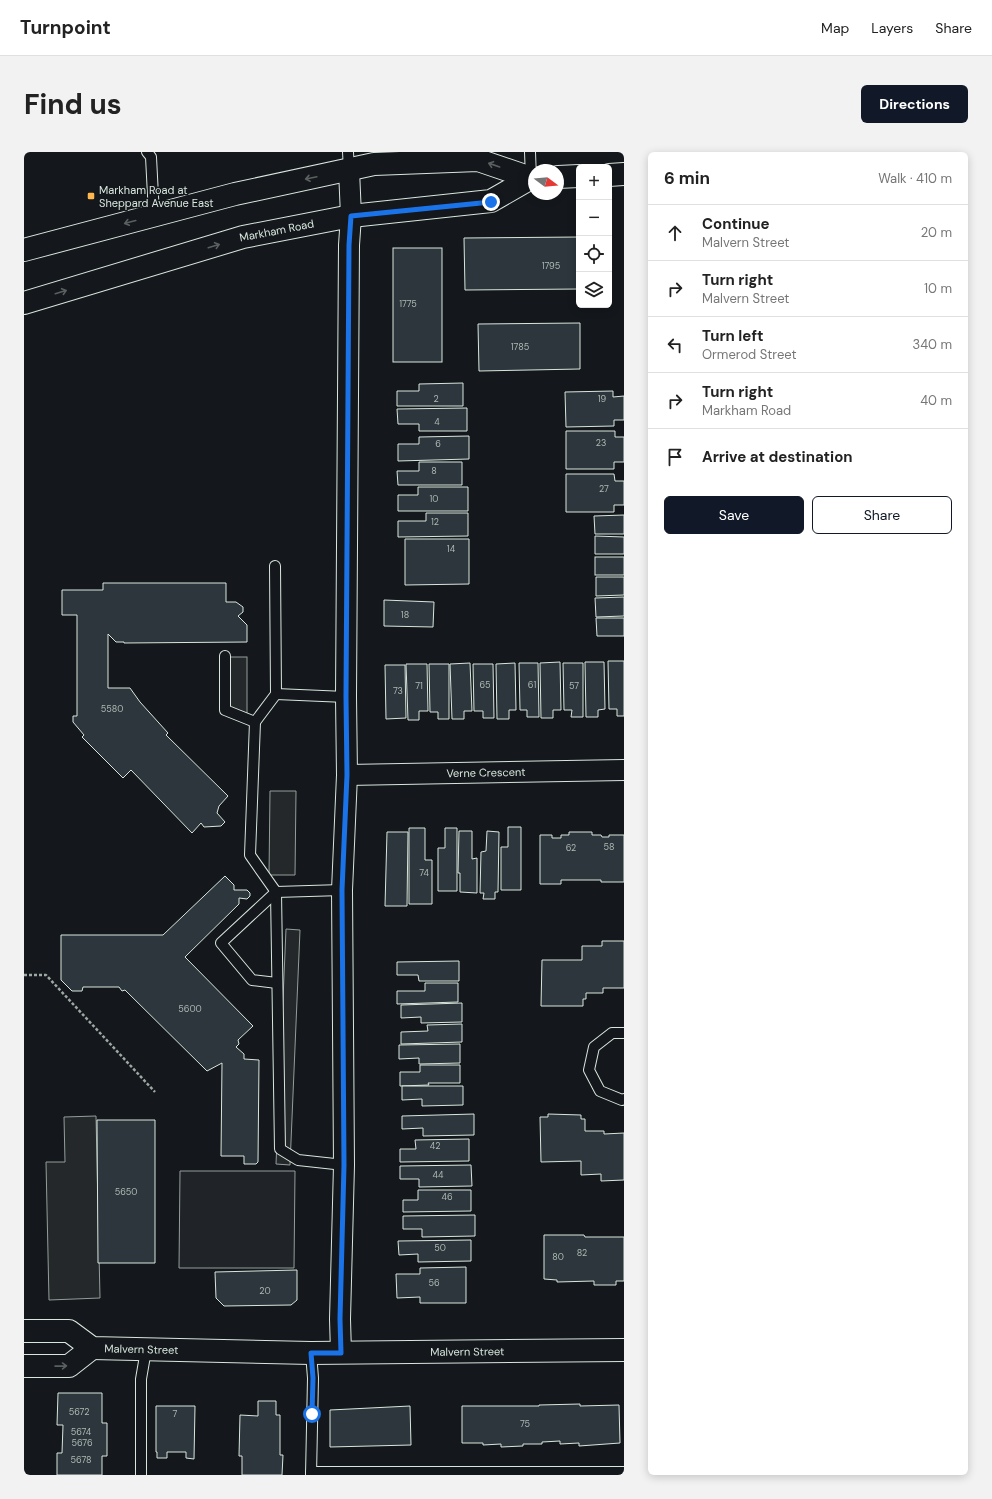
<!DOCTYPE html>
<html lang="en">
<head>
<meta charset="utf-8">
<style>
  :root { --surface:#fff; --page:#f2f2f2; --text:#222; --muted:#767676; --line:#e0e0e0; --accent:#111827 }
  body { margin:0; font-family:"DM Sans",sans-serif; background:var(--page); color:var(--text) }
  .controls { position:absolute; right:12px; top:12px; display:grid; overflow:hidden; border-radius:6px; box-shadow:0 2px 10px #0003 }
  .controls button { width:36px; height:36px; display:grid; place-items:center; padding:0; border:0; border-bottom:1px solid var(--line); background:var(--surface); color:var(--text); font:20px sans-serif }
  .compass { position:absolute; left:504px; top:12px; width:36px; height:36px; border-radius:50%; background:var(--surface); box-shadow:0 2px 10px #0003; rotate:106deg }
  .stop { position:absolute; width:12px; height:12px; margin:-9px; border:3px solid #1a73e8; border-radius:50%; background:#fff }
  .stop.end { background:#1a73e8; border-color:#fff; box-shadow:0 1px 4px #0008 }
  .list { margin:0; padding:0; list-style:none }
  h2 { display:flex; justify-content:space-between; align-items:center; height:52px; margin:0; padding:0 16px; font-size:17px }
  h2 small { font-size:13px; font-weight:400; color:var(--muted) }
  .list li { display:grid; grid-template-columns:26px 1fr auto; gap:12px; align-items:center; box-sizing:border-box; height:56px; padding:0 16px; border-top:1px solid var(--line) }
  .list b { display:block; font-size:15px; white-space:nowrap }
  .list p { margin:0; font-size:13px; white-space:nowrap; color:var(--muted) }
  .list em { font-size:13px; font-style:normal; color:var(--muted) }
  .actions { display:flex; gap:8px; padding:12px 16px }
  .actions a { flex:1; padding:9px 0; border:1px solid var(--accent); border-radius:6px; text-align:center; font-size:14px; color:var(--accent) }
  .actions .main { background:var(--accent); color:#fff }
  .icon { flex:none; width:22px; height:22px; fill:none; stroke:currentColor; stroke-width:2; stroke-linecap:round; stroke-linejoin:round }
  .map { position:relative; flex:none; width:600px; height:1323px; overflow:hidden; border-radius:6px }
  header { display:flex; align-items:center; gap:24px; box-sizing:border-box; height:56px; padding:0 20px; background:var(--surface); border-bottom:1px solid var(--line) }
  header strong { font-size:19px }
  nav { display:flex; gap:22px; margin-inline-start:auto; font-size:14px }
  .intro { display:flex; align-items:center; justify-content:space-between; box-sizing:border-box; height:96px; padding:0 24px }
  h1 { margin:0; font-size:28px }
  .button { padding:10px 18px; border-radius:6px; background:var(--accent); color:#fff; font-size:14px; font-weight:700 }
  main { display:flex; gap:24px; padding:0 24px }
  aside { flex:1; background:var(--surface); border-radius:6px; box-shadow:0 2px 10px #0003 }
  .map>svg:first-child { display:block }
  .green { fill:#202428; stroke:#939e99 }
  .parking { fill:#24282b; stroke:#939e99 }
  .building { fill:#2c363c; stroke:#d8e6dc }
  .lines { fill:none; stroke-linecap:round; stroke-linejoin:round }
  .lane-casing { stroke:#d8e6dc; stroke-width:12 }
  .street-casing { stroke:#d8e6dc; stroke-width:22 }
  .secondary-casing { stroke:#d8e6dc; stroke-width:24 }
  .primary-casing { stroke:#d8e6dc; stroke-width:24 }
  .path { stroke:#9da8a2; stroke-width:2.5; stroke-dasharray:3 2; stroke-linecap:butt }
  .lane { stroke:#14181c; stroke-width:10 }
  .street { stroke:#14181c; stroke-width:20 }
  .secondary { stroke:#14181c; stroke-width:22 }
  .primary { stroke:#14181c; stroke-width:22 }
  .oneway { stroke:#59605f }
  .route { stroke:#1a73e8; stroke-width:5 }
  .poi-dot { fill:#ffb74d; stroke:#14181c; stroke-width:1.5 }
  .labels { text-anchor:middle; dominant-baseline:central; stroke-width:3; stroke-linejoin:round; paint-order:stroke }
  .number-label { font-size:9px; fill:#adbab4 }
  .poi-label { font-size:11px; fill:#d8e6dc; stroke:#14181c; text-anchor:start }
  .street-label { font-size:11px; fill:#d8e6dc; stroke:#14181c }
</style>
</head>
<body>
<header>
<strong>Turnpoint</strong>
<nav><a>Map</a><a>Layers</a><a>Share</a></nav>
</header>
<div class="intro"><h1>Find us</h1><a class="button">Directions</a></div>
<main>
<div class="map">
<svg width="600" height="1323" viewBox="0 0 600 1323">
  <rect width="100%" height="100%" fill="#14181c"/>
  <path class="green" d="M156 1019H271L270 1116H155Z"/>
  <g class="parking">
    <rect x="203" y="505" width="20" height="57"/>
    <path d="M246 639H272L271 723H245Z"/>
    <path d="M262 777 276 778 266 1013 252 1012Z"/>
    <path d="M72 964 76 1146 25 1148 22 1010H41L40 965Z"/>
  </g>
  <g class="building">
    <path d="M555 85V137L441 138 440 86Z"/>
    <rect x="369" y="96" width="49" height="114"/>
    <path d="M556 171V217L455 219 454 172Z"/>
    <path d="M439 231V254H373V239H395V232Z"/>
    <path d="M589 239V245L600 244V268H590V274L542 275 541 240Z"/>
    <path d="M443 256V279H395V272H374L373 257Z"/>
    <path d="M542 279H591V285H600V310H590V317H542Z"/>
    <path d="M445 284V307L374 309V292H395V285Z"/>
    <path d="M395 310H438V333H374L373 319H395Z"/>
    <path d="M542 322H590L591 329H600V353H590V360H542Z"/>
    <path d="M394 335H444V359H374V343H394Z"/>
    <path d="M402 361H444V384L374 385V369H402Z"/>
    <path d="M600 363V382H571L570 364Z"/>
    <path d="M571 384 600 385V402H571Z"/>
    <path d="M381 387H445V432L381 433Z"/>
    <rect x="571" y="405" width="29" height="18"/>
    <path d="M572 425H600V443L572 444Z"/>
    <path d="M79 431H202V450H212L219 455V460L214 464 223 473V490L100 491V490H92L84 482V536H106L116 550 144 581 142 583 204 644 195 654 193 661 201 670 197 674 180 675 177 671 168 681 107 618 99 626 58 585 60 583 49 570V564H53V463H38V438H79Z"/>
    <path d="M600 445V464L572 465 571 446Z"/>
    <path d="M360 448 410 450 409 475 360 474Z"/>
    <path d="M572 466H600V484H573Z"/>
    <path d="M584 509H600V564H593V557H585Z"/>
    <path d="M536 510 537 558H529V566H517L516 511Z"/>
    <path d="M561 510H580L581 557 574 558V565H562Z"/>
    <path d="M446 511 448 559H440V567H428L426 512Z"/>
    <path d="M491 511 492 558H485V567H473L472 512Z"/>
    <path d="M495 511H514L515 565H503V558H496Z"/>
    <path d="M539 511H559V565H547L548 558H540Z"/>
    <path d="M382 512H403L404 559H395V568H384Z"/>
    <path d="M405 512H425V567H414V560H406Z"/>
    <path d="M449 512H469L470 566H459V559H450Z"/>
    <path d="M361 513H381L382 566 362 567Z"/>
    <path d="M484 675H497V738H477V695H484Z"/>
    <path d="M385 676H401V708H408V752H385Z"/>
    <path d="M421 676H433V739H414V696H421Z"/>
    <path d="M435 679H448V707L453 706V741L436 740V721H434Z"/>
    <path d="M463 679 475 680 474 740H471V747H459L460 741H456L457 700 462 699Z"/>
    <path d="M363 680H384L383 754H361Z"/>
    <path d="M545 680H568V683H577L578 685H585V683H600V730H577V728H537V732H516V683H528V686H537V683H545Z"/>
    <path d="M201 724 210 733V738H223L226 741V744L223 747 215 746V752L161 805 229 874 214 888 215 892 212 895 220 902V907L235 908 234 1010 232 1012H220V1004H197L198 911 183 919 101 838 98 839 95 835H59L58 839H48L37 828V783H139Z"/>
    <path d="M578 789H600V836H579V841H562V847H559V854H517L518 808H558V794H578Z"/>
    <path d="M435 809V829H395L394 823H373V810Z"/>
    <path d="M401 831H434V850L373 852V839H401Z"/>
    <path d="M438 851V870L397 871V865L377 866V853Z"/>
    <path d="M438 872V890L377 892V880L404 879 403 873Z"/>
    <path d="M436 892V911L395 912V906L375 907V893Z"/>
    <path d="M396 913H436V931H404L405 933 376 934V920H396Z"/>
    <path d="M378 934H439V953L398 954V947L378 948Z"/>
    <path d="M450 962V983L399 984V976L378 977V964Z"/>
    <path d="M524 962 557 963V967H561V979H580V982L600 981V1028L577 1029V1022L557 1023V1009L517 1010 516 965H524Z"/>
    <path d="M73 968H131V1111H74Z"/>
    <path d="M445 987V1009L376 1010V997H392L391 988Z"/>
    <path d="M447 1013 448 1034 395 1035V1027H376V1014Z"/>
    <path d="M394 1038H447V1059L379 1060V1048H394Z"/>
    <path d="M451 1063V1084L398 1085V1077H379V1064Z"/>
    <path d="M520 1083H560L561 1085H600V1129H592V1133H570V1129L533 1130V1128L520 1127Z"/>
    <path d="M447 1088V1109L394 1110V1102L375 1103 374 1089Z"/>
    <path d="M442 1115V1151H396V1145L373 1146 372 1122H396V1116Z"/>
    <path d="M273 1118V1148L267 1153 200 1154 192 1146 191 1120Z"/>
    <path d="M34 1241H78V1271H83V1304H78V1323H33V1301H38L39 1273H33Z"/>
    <path d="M234 1249H252V1263H256V1303H259L258 1323H218V1304H215L216 1263 234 1264Z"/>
    <path d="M556 1252V1254L595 1253 596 1291 555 1294V1291L536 1292V1289L518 1290V1292H499V1294L477 1295V1292L459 1293V1291H438V1254H515V1253Z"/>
    <path d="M132 1254H171L170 1307 162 1306V1300H143V1306H133V1300H132Z"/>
    <path d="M386 1254 387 1293 306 1295V1258Z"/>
  </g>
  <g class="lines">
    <g class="lane-casing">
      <g id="lane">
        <path d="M123 0 127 5 130 63"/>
        <path d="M324 0 325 18"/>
        <path d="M506 0 507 26"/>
        <path d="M251 414 252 542 322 545"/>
        <path d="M201 504V558L231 570"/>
        <path d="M252 542 231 570 226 703 252 740 318 738"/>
        <path d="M252 740 256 997 274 1008 320 1013"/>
        <path d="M252 740 197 791 228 828 253 831"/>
        <path d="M600 881H588L570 895 565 918 576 939 598 948 600 947"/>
        <path d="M287 1201 289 1226 287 1323"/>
        <path d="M287 1320H600"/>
        <path d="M117 1323V1227L122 1198"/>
      </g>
    </g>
    <g class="street-casing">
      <g id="street">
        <path id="s1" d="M323 623 600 618"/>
        <path d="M317 1201 316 1167 320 1013 318 738 323 623 322 545 325 93 327 64 325 18"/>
      </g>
    </g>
    <g class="secondary-casing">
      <g id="secondary">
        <path id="s2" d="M0 1179H45L68 1196 287 1201 600 1198"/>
        <path d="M0 1214H45L68 1196"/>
      </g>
    </g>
    <g class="primary-casing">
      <g id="primary">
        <path d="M585 23 600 22"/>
        <path d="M534 25 555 24"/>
        <path d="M0 98 211 42 350 12 454 8 507 26H510"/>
        <path id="s3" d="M0 151 219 85 327 64 467 49 507 26"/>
      </g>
    </g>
    <path class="path" d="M0 823H22L131 940"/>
    <use href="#lane" class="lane"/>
    <use href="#street" class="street"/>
    <use href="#secondary" class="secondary"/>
    <use href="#primary" class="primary"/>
  </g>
  <defs><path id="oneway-shaft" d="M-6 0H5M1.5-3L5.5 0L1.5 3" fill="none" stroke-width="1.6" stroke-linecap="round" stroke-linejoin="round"/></defs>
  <g class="oneway">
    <use href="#oneway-shaft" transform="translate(470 13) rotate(-161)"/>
    <use href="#oneway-shaft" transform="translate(287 26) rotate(168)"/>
    <use href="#oneway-shaft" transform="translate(106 70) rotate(165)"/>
    <use href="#oneway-shaft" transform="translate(190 94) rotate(-17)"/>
    <use href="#oneway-shaft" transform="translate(37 140) rotate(-17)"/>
    <use href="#oneway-shaft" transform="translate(37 1214) rotate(-1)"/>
  </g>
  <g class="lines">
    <path class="route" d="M288 1262 289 1226 287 1201H317L316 1167 320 1013 318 738 323 623 322 545 325 93 327 64 467 50"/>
  </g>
  <rect class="poi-dot" x="63" y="40" width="8" height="8" rx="2"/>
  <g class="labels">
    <g class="number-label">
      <text x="527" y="114">1795</text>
      <text x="384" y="152">1775</text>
      <text x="496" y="195">1785</text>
      <text x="412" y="247">2</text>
      <text x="578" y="247">19</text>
      <text x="413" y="270">4</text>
      <text x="577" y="291">23</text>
      <text x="414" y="292">6</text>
      <text x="410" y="319">8</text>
      <text x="580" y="337">27</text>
      <text x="410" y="347">10</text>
      <text x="411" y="370">12</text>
      <text x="427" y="397">14</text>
      <text x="381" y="463">18</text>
      <text x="461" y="533">65</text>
      <text x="508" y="533">61</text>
      <text x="395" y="534">71</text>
      <text x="550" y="534">57</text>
      <text x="374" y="539">73</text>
      <text x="88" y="557">5580</text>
      <text x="585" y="695">58</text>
      <text x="547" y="696">62</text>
      <text x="400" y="721">74</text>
      <text x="166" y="857">5600</text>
      <text x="411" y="994">42</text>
      <text x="414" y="1023">44</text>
      <text x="102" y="1040">5650</text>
      <text x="423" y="1045">46</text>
      <text x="416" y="1096">50</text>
      <text x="558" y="1101">82</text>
      <text x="534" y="1105">80</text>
      <text x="410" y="1131">56</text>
      <text x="241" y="1139">20</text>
      <text x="55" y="1260">5672</text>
      <text x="151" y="1262">7</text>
      <text x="501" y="1272">75</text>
      <text x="57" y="1280">5674</text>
      <text x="58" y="1291">5676</text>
      <text x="57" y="1308">5678</text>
    </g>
    <g class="poi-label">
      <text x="75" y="38">Markham Road at<tspan x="75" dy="13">Sheppard Avenue East</tspan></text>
    </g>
    <g class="street-label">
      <text stroke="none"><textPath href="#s3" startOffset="263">Markham Road</textPath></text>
      <text stroke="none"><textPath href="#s1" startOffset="139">Verne Crescent</textPath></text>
      <text stroke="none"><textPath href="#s2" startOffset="123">Malvern Street</textPath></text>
      <text stroke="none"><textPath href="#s2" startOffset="449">Malvern Street</textPath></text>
    </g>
  </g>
</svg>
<div class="controls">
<button>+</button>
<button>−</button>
<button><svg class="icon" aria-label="locate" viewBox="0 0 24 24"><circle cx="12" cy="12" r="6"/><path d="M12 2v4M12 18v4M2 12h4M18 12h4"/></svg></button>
<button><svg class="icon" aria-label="layers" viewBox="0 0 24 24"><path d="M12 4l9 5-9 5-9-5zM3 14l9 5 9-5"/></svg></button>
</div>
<svg class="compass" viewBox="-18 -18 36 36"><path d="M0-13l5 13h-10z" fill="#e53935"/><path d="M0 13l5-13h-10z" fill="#767676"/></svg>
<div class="stop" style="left:288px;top:1262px"></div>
<div class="stop end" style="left:467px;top:50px"></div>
</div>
<aside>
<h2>6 min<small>Walk · 410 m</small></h2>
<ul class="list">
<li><svg class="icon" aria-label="ahead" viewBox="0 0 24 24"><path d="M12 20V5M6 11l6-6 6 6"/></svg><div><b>Continue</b><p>Malvern Street</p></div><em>20 m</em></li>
<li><svg class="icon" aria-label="right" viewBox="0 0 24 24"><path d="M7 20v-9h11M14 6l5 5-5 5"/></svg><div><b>Turn right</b><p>Malvern Street</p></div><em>10 m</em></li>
<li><svg class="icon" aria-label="left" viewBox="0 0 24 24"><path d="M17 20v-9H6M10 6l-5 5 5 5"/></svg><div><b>Turn left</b><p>Ormerod Street</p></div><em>340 m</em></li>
<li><svg class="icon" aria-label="right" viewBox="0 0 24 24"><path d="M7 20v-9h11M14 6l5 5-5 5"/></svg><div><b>Turn right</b><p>Markham Road</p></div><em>40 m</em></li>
<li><svg class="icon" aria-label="arrive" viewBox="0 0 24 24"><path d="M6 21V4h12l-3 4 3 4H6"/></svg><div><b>Arrive at destination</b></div></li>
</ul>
<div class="actions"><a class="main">Save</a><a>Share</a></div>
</aside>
</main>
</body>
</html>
